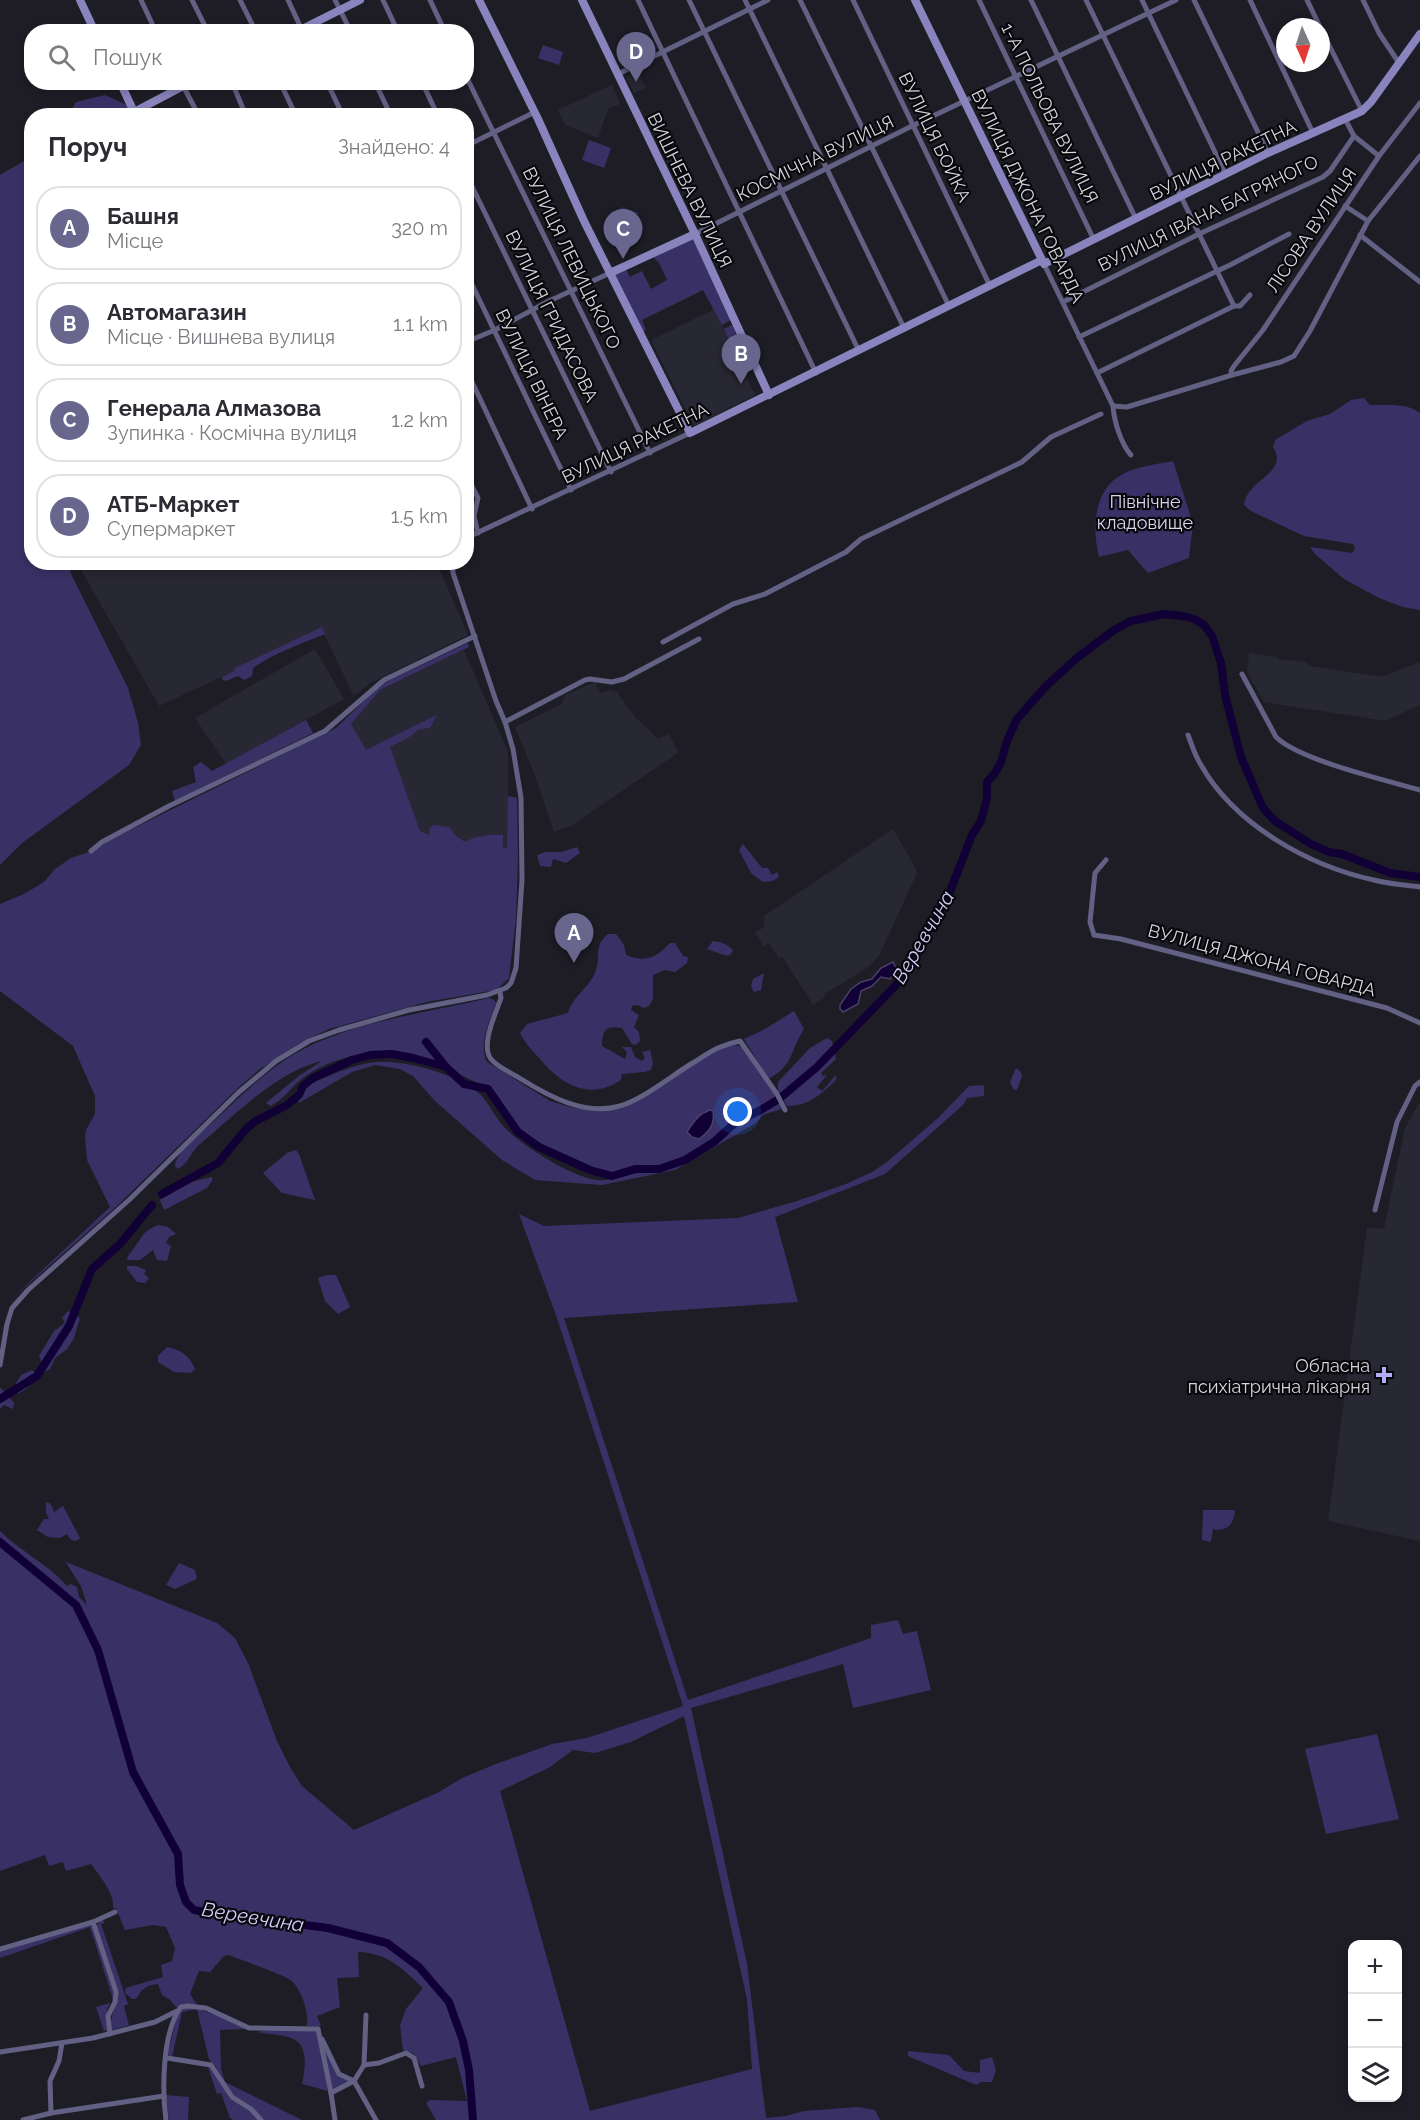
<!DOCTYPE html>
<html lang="uk">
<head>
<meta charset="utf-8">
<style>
  :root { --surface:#fff; --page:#f7f7f7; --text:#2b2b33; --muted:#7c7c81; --line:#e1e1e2; --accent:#68668c }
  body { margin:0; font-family:Raleway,sans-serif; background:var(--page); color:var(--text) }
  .controls { position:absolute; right:18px; bottom:18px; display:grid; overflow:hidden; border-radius:12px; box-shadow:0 3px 9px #0003 }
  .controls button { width:54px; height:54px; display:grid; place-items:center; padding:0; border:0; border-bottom:2px solid var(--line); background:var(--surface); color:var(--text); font:30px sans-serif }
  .compass { position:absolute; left:1276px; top:18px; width:54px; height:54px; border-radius:50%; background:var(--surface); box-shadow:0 3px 9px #0003; rotate:177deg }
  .you { position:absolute; left:738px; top:1112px; width:21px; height:21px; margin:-15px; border:4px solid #fff; border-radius:50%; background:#1a73e8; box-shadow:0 0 0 9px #1a73e833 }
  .badge { display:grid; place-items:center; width:39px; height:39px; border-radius:50%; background:var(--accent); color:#fff; font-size:20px; font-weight:700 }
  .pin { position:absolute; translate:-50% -50px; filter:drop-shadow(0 2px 3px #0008) }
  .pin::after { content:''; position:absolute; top:32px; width:21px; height:18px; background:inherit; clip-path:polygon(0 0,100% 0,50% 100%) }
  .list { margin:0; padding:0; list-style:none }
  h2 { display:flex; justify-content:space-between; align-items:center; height:78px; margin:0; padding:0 24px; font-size:26px }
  h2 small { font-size:20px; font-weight:400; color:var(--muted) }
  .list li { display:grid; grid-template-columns:39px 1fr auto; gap:18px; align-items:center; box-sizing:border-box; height:84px; margin:0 12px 12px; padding:0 12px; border:2px solid var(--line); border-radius:24px }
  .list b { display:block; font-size:22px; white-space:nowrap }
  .list p { margin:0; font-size:20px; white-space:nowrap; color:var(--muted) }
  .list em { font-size:20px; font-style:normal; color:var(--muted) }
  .icon { flex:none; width:33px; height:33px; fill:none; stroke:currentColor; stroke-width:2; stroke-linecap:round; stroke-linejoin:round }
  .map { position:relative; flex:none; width:1420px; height:2120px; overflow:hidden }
  .search { position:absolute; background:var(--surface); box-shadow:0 3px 9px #0003; left:24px; top:24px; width:450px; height:66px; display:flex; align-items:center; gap:15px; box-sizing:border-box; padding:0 21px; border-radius:24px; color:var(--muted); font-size:22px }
  .panel { position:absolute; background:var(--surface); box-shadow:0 3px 9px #0003; left:24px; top:108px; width:450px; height:462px; border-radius:24px }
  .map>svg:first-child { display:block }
  .built { fill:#282734 }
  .green { fill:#393166; fill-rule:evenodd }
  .water { fill:#100035; stroke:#4b4067; stroke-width:1.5 }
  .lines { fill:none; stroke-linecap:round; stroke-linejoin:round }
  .river { stroke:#100035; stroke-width:8 }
  .street { stroke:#626083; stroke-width:5 }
  .secondary { stroke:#8984bd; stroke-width:8 }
  .poi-dot { fill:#b3adf9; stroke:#08080c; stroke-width:2 }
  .labels { text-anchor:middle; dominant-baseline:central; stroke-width:4.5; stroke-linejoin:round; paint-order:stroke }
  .street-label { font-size:18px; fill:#d6d6db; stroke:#08080c }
  .park-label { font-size:18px; fill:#d7d6ed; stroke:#08080c }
  .poi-label { font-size:18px; fill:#d6d6db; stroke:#08080c; text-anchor:end }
  .water-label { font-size:20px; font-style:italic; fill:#cecbf8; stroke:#08080c }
</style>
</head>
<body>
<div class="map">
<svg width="1420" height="2120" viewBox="0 0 1420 2120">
  <rect width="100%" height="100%" fill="#1e1d26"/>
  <g class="built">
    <path d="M638 71 646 88 634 93 626 77Z"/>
    <path d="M612 85 620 104 608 109 598 138 565 125 558 110Z"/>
    <path d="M715 309 755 395 694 426 651 340Z"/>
    <path d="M77 563H417L407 567 409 571 427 563H437L468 635 370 683 354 696 322 630 159 706Z"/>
    <path d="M315 649 344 699 226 764 195 718Z"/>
    <path d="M464 650 508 752V848L458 846 420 831 387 741 365 750 351 724 380 690Z"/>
    <path d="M1249 653 1278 657V659L1306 662 1309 666 1376 676 1387 675 1420 662V705L1385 721 1264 702 1247 672Z"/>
    <path d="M595 682 601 693 609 690 617 692 635 717 658 739 668 734 679 752 571 826 554 832 534 773 515 727 562 704 565 695Z"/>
    <path d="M893 829 915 867 917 873 880 954 870 966 825 994 824 998 813 1005 782 956 779 958 769 943 764 947 755 933 764 927V916Z"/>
    <path d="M1420 1101V1541L1328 1521 1367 1227 1384 1229 1405 1128Z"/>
  </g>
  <g class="green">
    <path d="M543 45 563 52 559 65 538 58Z"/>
    <path d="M105 95 127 105 131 115H69L76 102Z"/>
    <path d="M589 140 611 148 604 168 582 160Z"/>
    <path d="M31 157 32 562 69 563 71 574 128 688 138 723 141 745 129 765 22 843 0 865V175Z"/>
    <path d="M621 207 638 213 634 224 617 219Z"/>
    <path d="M693 238 731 320 722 325 703 290 642 320 646 330 643 332 615 274 626 269 630 277 642 271 651 289 667 280 659 263 652 256Z"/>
    <path d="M732 325 745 354 737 358 724 329Z"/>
    <path d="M1364 398 1370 405C1388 406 1404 402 1420 413V610L1403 607 1379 598 1344 579 1315 554 1310 547 1352 553 1355 549 1353 544 1304 536 1251 511 1244 505C1247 479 1290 473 1273 447L1275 440 1307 421 1330 414 1351 400Z"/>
    <path d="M1173 461 1193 524 1189 558 1148 573 1128 550 1099 557C1092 529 1093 489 1123 474 1135 467 1158 464 1173 461Z"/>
    <path d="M322 627 325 634C300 644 275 653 253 668L252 676 244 680 238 676 226 681 222 679V677L234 671 235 668Z"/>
    <path d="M468 643 469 647 380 690 351 724 366 750 437 715 430 728 419 729 411 736 390 747 420 831 430 835 429 829 433 825 449 827 456 836 465 842C476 835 490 835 503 835V848H507L508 796 517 798 518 856 516 918 509 978 496 990 427 1002 329 1029 300 1043 260 1069 240 1086 117 1206 8 1302 110 1207 87 1160 85 1137 86 1130 95 1114V1096L73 1046 0 991V904L24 894 44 882 55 869 71 858 95 850 110 840 336 728 375 690 388 681Z"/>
    <path d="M306 720 313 733 175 801 172 791 196 782 193 767 201 762 212 771Z"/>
    <path d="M743 844 762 868H768L772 875 777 872 779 877 772 881 763 882 751 873 739 850Z"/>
    <path d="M577 847 580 853 566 863 553 859 551 867 540 866 537 855 546 852H561Z"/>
    <path d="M608 934H616L624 945 626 955C645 963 656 958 670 943H675L683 956 688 957 687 963 675 972 665 970 653 975V999L649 1006 643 1008 638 1005 632 1006 631 1010 639 1015 634 1027 639 1032 640 1041 636 1045 632 1044 622 1028C606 1025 602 1030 602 1046L625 1059 627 1052 622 1047H631L635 1057 642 1061 645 1058 642 1052 650 1050 653 1063 651 1070 645 1072 622 1074 621 1080C589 1101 562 1085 540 1059 532 1050 525 1043 520 1033L527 1024 568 1013C573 996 587 990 595 973 602 956 592 948 608 934Z"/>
    <path d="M713 941C721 942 727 944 733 950L731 954 727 956 707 949Z"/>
    <path d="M764 973 761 990 754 992 751 987 753 979Z"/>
    <path d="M489 998 494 1000 496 1003C490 1021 478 1044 487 1062L550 1101 574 1108 602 1111 621 1109 714 1052 731 1045 740 1046 749 1055 780 1103 781 1109 763 1115 756 1123 675 1170 602 1185 535 1180 502 1160 435 1101 413 1076 400 1069 375 1065 352 1072 299 1103 296 1090C319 1081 344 1067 369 1063 399 1057 458 1074 481 1095 490 1105 496 1119 505 1128 524 1147 569 1175 596 1180 610 1182 631 1174 645 1171L642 1169 612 1174 594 1171 535 1142 516 1125 494 1091 459 1074 447 1063C436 1066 407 1054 393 1053 362 1050 322 1061 298 1082 287 1092 286 1097 271 1106L266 1103 300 1075 322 1061C276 1072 235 1115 199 1145 191 1152 188 1164 178 1169L175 1166C177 1149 201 1133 213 1122 238 1099 262 1074 291 1056 350 1021 423 1014 489 998Z"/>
    <path d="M794 1011 804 1029C790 1050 794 1066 768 1079L744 1039 765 1029Z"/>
    <path d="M827 1038 832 1041 836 1059 821 1073 823 1076 827 1075 817 1087 822 1091 836 1075V1080C821 1094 809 1106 787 1106L778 1090V1082L810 1048Z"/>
    <path d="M1016 1068 1021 1072 1022 1076 1017 1090 1013 1089 1010 1082Z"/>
    <path d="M984 1085V1096L967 1098 964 1104 885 1174 775 1217 798 1302 564 1318 688 1700 871 1638V1625L898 1620 903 1634 917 1631 931 1690 853 1708 843 1664 691 1708 747 1964 766 2118 786 2116 804 2111 858 2107 875 2110 880 2120H436L426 2103 430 2100 467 2101 456 2057 421 2066 414 2054 403 2050 400 2025 406 2009 423 1988C403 1969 388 1953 358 1952L359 1977 337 1978 340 2007 317 2016 321 2026H307C309 2013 302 1991 292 1981 285 1975 241 1960 229 1955L224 1956 210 1972 199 1971 190 1994 197 2005H185L177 2008 169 1999 162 1995 158 1984C146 1985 142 1989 136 1999H132L125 1993 126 1988 163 1977 161 1965 172 1961 175 1948 166 1927 153 1925 125 1930 116 1908 113 1909C115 1893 100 1877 91 1864L66 1871 63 1862 49 1866 45 1855 0 1871V1531C21 1552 48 1564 67 1586L71 1584 77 1587 79 1597 87 1605 81 1586 63 1558 66 1562 217 1623 235 1638 248 1663 277 1741 291 1769 302 1786 354 1830 439 1792 462 1778 496 1764 552 1744 587 1738 683 1706 557 1318 519 1214 544 1226 738 1218 797 1201 846 1184 872 1172 887 1162 938 1118 969 1086ZM684 1716 747 1999 752 2069 590 2111 500 1791 550 1767 573 1750 595 1753 631 1742Z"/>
    <path d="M296 1150 299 1154 315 1200 282 1193 263 1173 287 1153Z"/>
    <path d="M212 1177V1181L207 1188 164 1210 160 1200 163 1198 191 1182Z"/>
    <path d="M158 1225 168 1227 176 1234 169 1237 166 1243 171 1246 167 1261 157 1260 153 1250 140 1260H127C128 1254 131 1253 134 1248 144 1235 142 1232 158 1225Z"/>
    <path d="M127 1266H136L146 1270 144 1274 149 1278 145 1283 137 1282 127 1269Z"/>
    <path d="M327 1275H336L350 1307 338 1314 325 1301 318 1278Z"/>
    <path d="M68 1311 80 1318 74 1338 67 1349 55 1358 50 1369 41 1374 39 1371 42 1364 39 1356 54 1331 65 1323 62 1318Z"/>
    <path d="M167 1347C181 1350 189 1355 195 1369L191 1373 174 1372 158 1362V1356Z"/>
    <path d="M32 1370 35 1373C34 1385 27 1388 18 1394L16 1383 21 1375Z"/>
    <path d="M0 1387 14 1403 13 1409 4 1405 0 1409Z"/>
    <path d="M46 1502 51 1504 54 1512 63 1506 80 1538 76 1541 71 1540 67 1534 60 1538 48 1537 37 1530 44 1519H49L46 1513Z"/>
    <path d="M1203 1510H1235C1234 1524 1227 1532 1213 1529L1211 1542 1202 1540Z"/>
    <path d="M179 1563 195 1570 197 1579 175 1589 166 1585Z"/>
    <path d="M1377 1734 1399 1819 1326 1834 1305 1749Z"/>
    <path d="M102 1919 105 1923 101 1924 128 2004 124 2006 129 2025 112 2030C109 2011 118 2009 118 1994L96 1926Z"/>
    <path d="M90 1925 93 1927 114 1995 113 1999 90 1927 0 1958V1951Z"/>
    <path d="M110 2003 107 2010V2030L104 2031 96 2007Z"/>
    <path d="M184 2008C207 2008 226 2020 246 2029L220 2030 221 2069 225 2082 302 2120H263L258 2114 233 2096 215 2066 209 2059 197 2009 182 2012 172 2057H169L168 2053 176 2019Z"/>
    <path d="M276 2029 316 2030 328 2091 302 2084C305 2071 309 2047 294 2039 286 2035 266 2034 257 2032Z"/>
    <path d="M320 2036 337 2074 352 2081 332 2092Z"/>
    <path d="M908 2051 949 2055 964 2071 980 2073V2060L992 2057 996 2070 992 2082H981L976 2085 908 2056Z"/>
    <path d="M208 2067H210L230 2098 252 2112 259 2120H233L230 2118 221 2093 217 2094Z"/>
    <path d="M166 2095 189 2097 188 2120H169Z"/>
  </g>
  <g class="water">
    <path d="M893 962 896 968 890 979 881 977 872 986 861 991 858 1004 843 1012 840 1009V1005L851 989 861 982 872 979 881 968Z"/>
    <path d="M710 1110 713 1111C715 1124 710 1131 699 1139L692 1137 687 1132C692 1123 700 1113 710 1110Z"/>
  </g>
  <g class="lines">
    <g class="river">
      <path d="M426 1042 446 1067"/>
      <path d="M162 1194 218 1163 246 1129 254 1122 287 1105 299 1095 303 1086 313 1078 352 1060 370 1055 392 1054 413 1058 446 1067 464 1084 488 1089 518 1132 539 1147 590 1170 612 1176 635 1169H659L685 1160 714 1142 737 1121 759 1111 779 1099 817 1067 898 983 949 894 972 835 981 821 987 798V782L995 773 1001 762 1007 741 1017 719 1046 686 1078 657 1114 630 1131 621 1164 614 1183 616 1194 619 1204 625 1212 636 1221 663 1225 695 1241 757 1263 808 1275 821 1311 844 1329 852 1342 854 1390 873 1420 877"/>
      <path d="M0 1399 37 1376 69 1326 92 1269 120 1244 152 1205"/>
      <path d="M0 1542 76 1605 98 1650 133 1772 178 1854 180 1885 186 1902 194 1910 205 1912 328 1928 387 1943 419 1967 449 2002 463 2041 469 2070 473 2120"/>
    </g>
    <g class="street">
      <path d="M141 0 156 32"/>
      <path d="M192 0 208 32"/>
      <path d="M240 0 256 32"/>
      <path d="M288 0 302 30"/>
      <path d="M335 0 351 32"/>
      <path d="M383 0 398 32"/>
      <path d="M430 0 445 32"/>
      <path d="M638 0 816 373"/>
      <path d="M689 0 859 351"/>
      <path d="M745 0 904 328"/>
      <path d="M800 0 949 306"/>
      <path d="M853 0 990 286"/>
      <path d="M979 0 1094 240"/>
      <path d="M1031 0 1136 219"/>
      <path d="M1086 0 1234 306"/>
      <path d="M1142 0 1226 175"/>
      <path d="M1194 0 1268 153"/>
      <path d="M1250 0 1313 133"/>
      <path d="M1307 0 1320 27"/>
      <path d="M1363 0 1379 33 1399 63"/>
      <path d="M1321 29 1362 111"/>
      <path d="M618 74 768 0"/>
      <path d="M466 76 650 453"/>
      <path d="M181 82 199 116"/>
      <path d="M232 82 246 116"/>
      <path d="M280 82 296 116"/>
      <path d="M327 82 343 116"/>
      <path d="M375 82 391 116"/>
      <path d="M422 82 438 116"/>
      <path d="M1345 119 1354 136 1379 156"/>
      <path d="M466 146 535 112"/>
      <path d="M466 174 611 472"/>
      <path d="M1345 206 1368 221"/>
      <path d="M695 234 912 126 1176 0"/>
      <path d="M1360 235 1420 282"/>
      <path d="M1044 264 1113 406C1114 421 1121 444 1131 455"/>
      <path d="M466 272 571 490"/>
      <path d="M1063 302 1199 234 1323 177 1330 171 1354 136"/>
      <path d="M1079 337 1232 264 1289 234"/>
      <path d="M466 342 495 330 547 302 610 273"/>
      <path d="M466 369 532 509"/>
      <path d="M1097 373 1234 306H1240L1250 295"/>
      <path d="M1232 375 1231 371 1234 366 1263 330 1379 156 1420 103"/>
      <path d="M1113 406 1127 407 1232 375 1281 362 1294 356 1310 331 1368 221 1420 156"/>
      <path d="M466 474 478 498 474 516 478 533"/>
      <path d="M466 538 690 433"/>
      <path d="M663 642 733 604 765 594 846 552 861 539 1022 462 1051 437 1101 414"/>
      <path d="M1242 674 1276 737C1299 760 1385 780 1420 790"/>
      <path d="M505 722 585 680 590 679 612 682 624 679 699 639"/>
      <path d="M1188 735C1192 745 1195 756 1201 765 1235 825 1309 866 1374 880 1389 884 1405 885 1420 887"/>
      <path d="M91 851 102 842 169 806 325 731 384 680 475 636"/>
      <path d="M1106 860 1095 873 1090 922 1094 935 1121 939 1387 1008 1420 1023"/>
      <path d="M500 992 501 998C496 1013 480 1045 491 1059 498 1068 512 1073 521 1079 550 1097 585 1116 620 1106 643 1099 670 1077 691 1064 709 1053 719 1045 740 1041L777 1094 785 1110"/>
      <path d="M1375 1210 1397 1122 1415 1086 1420 1082"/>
      <path d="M0 1365 7 1324 12 1308 28 1290 129 1200 239 1092 276 1061 309 1041 339 1030 409 1010 487 995 506 988 511 983 516 968 522 880 521 798 513 749 505 722 496 701 453 573 452 562"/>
      <path d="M93 1922 116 1992 115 2002 108 2016 110 2034"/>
      <path d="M0 1949 93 1922 115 1912"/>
      <path d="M318 2029 331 2093 335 2120"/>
      <path d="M322 2039 339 2074 354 2081"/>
      <path d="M0 2052 93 2038 155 2022 177 2011"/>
      <path d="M167 2058 211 2065 232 2097 251 2109 261 2120"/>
      <path d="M364 2065 366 2015"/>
      <path d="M354 2081 376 2120"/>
      <path d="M331 2093 354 2081 364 2065 379 2063 406 2053 414 2058 422 2086"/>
      <path d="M51 2113 50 2081 59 2061 62 2043"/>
      <path d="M23 2120 51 2113 164 2096"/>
      <path d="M166 2120C162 2090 162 2032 181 2007L188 2006 206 2008 249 2028 318 2029"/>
    </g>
    <g class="secondary">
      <path d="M80 0 95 32"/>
      <path d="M479 0 538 119 584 221 690 433 1042 260"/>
      <path d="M582 0 695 234 769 395"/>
      <path d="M915 0 1044 264 1268 153 1362 111 1371 102 1420 34"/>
      <path d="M296 32 360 0"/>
      <path d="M120 82 134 112 191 82"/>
      <path d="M610 273 695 234"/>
    </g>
  </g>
  <path class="poi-dot" d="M1381 1366h6v6h6v6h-6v6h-6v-6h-6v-6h6z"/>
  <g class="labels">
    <g class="street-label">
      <text transform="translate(1050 113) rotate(64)">1-А ПОЛЬОВА ВУЛИЦЯ</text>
      <text transform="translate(935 137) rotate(64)">ВУЛИЦЯ БОЙКА</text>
      <text transform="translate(815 158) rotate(-26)">КОСМІЧНА ВУЛИЦЯ</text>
      <text transform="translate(1223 160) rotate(-26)">ВУЛИЦЯ РАКЕТНА</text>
      <text transform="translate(690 190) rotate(64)">ВИШНЕВА ВУЛИЦЯ</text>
      <text transform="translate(1028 196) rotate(64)">ВУЛИЦЯ ДЖОНА ГОВАРДА</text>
      <text transform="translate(1208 213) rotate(-26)">ВУЛИЦЯ ІВАНА БАГРЯНОГО</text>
      <text transform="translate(1311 230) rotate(-56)">ЛІСОВА ВУЛИЦЯ</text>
      <text transform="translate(572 258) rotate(64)">ВУЛИЦЯ ЛЕВИЦЬКОГО</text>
      <text transform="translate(552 316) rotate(64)">ВУЛИЦЯ ГРИДАСОВА</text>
      <text transform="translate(532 374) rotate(64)">ВУЛИЦЯ ВІНЕРА</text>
      <text transform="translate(635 443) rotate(-26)">ВУЛИЦЯ РАКЕТНА</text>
      <text transform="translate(1262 960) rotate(15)">ВУЛИЦЯ ДЖОНА ГОВАРДА</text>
    </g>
    <g class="park-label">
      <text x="1145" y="501">Північне<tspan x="1145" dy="21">кладовище</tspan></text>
    </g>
    <g class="poi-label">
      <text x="1370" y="1365">Обласна<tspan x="1370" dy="21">психіатрична лікарня</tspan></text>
    </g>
    <g class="water-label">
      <text transform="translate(923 937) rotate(-60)">Веревчина</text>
      <text transform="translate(253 1917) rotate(9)">Веревчина</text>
    </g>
  </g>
</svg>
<div class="controls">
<button>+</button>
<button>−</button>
<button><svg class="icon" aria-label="layers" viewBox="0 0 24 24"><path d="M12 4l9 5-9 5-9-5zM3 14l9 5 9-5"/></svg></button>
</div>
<svg class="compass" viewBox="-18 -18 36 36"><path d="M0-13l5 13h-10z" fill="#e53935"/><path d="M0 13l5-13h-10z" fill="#7c7c81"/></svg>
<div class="you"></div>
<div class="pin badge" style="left:574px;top:963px">A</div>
<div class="pin badge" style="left:741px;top:384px">B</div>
<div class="pin badge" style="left:623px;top:259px">C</div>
<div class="pin badge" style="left:636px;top:82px">D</div>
<div class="search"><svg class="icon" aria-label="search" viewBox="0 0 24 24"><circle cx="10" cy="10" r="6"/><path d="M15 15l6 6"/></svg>Пошук</div>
<section class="panel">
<h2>Поруч<small>Знайдено: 4</small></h2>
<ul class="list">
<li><span class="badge">A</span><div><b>Башня</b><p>Місце</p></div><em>320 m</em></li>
<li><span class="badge">B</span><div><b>Автомагазин</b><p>Місце · Вишнева вулиця</p></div><em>1.1 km</em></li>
<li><span class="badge">C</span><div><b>Генерала Алмазова</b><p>Зупинка · Космічна вулиця</p></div><em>1.2 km</em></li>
<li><span class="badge">D</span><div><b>АТБ-Маркет</b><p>Супермаркет</p></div><em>1.5 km</em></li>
</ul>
</section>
</div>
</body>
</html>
